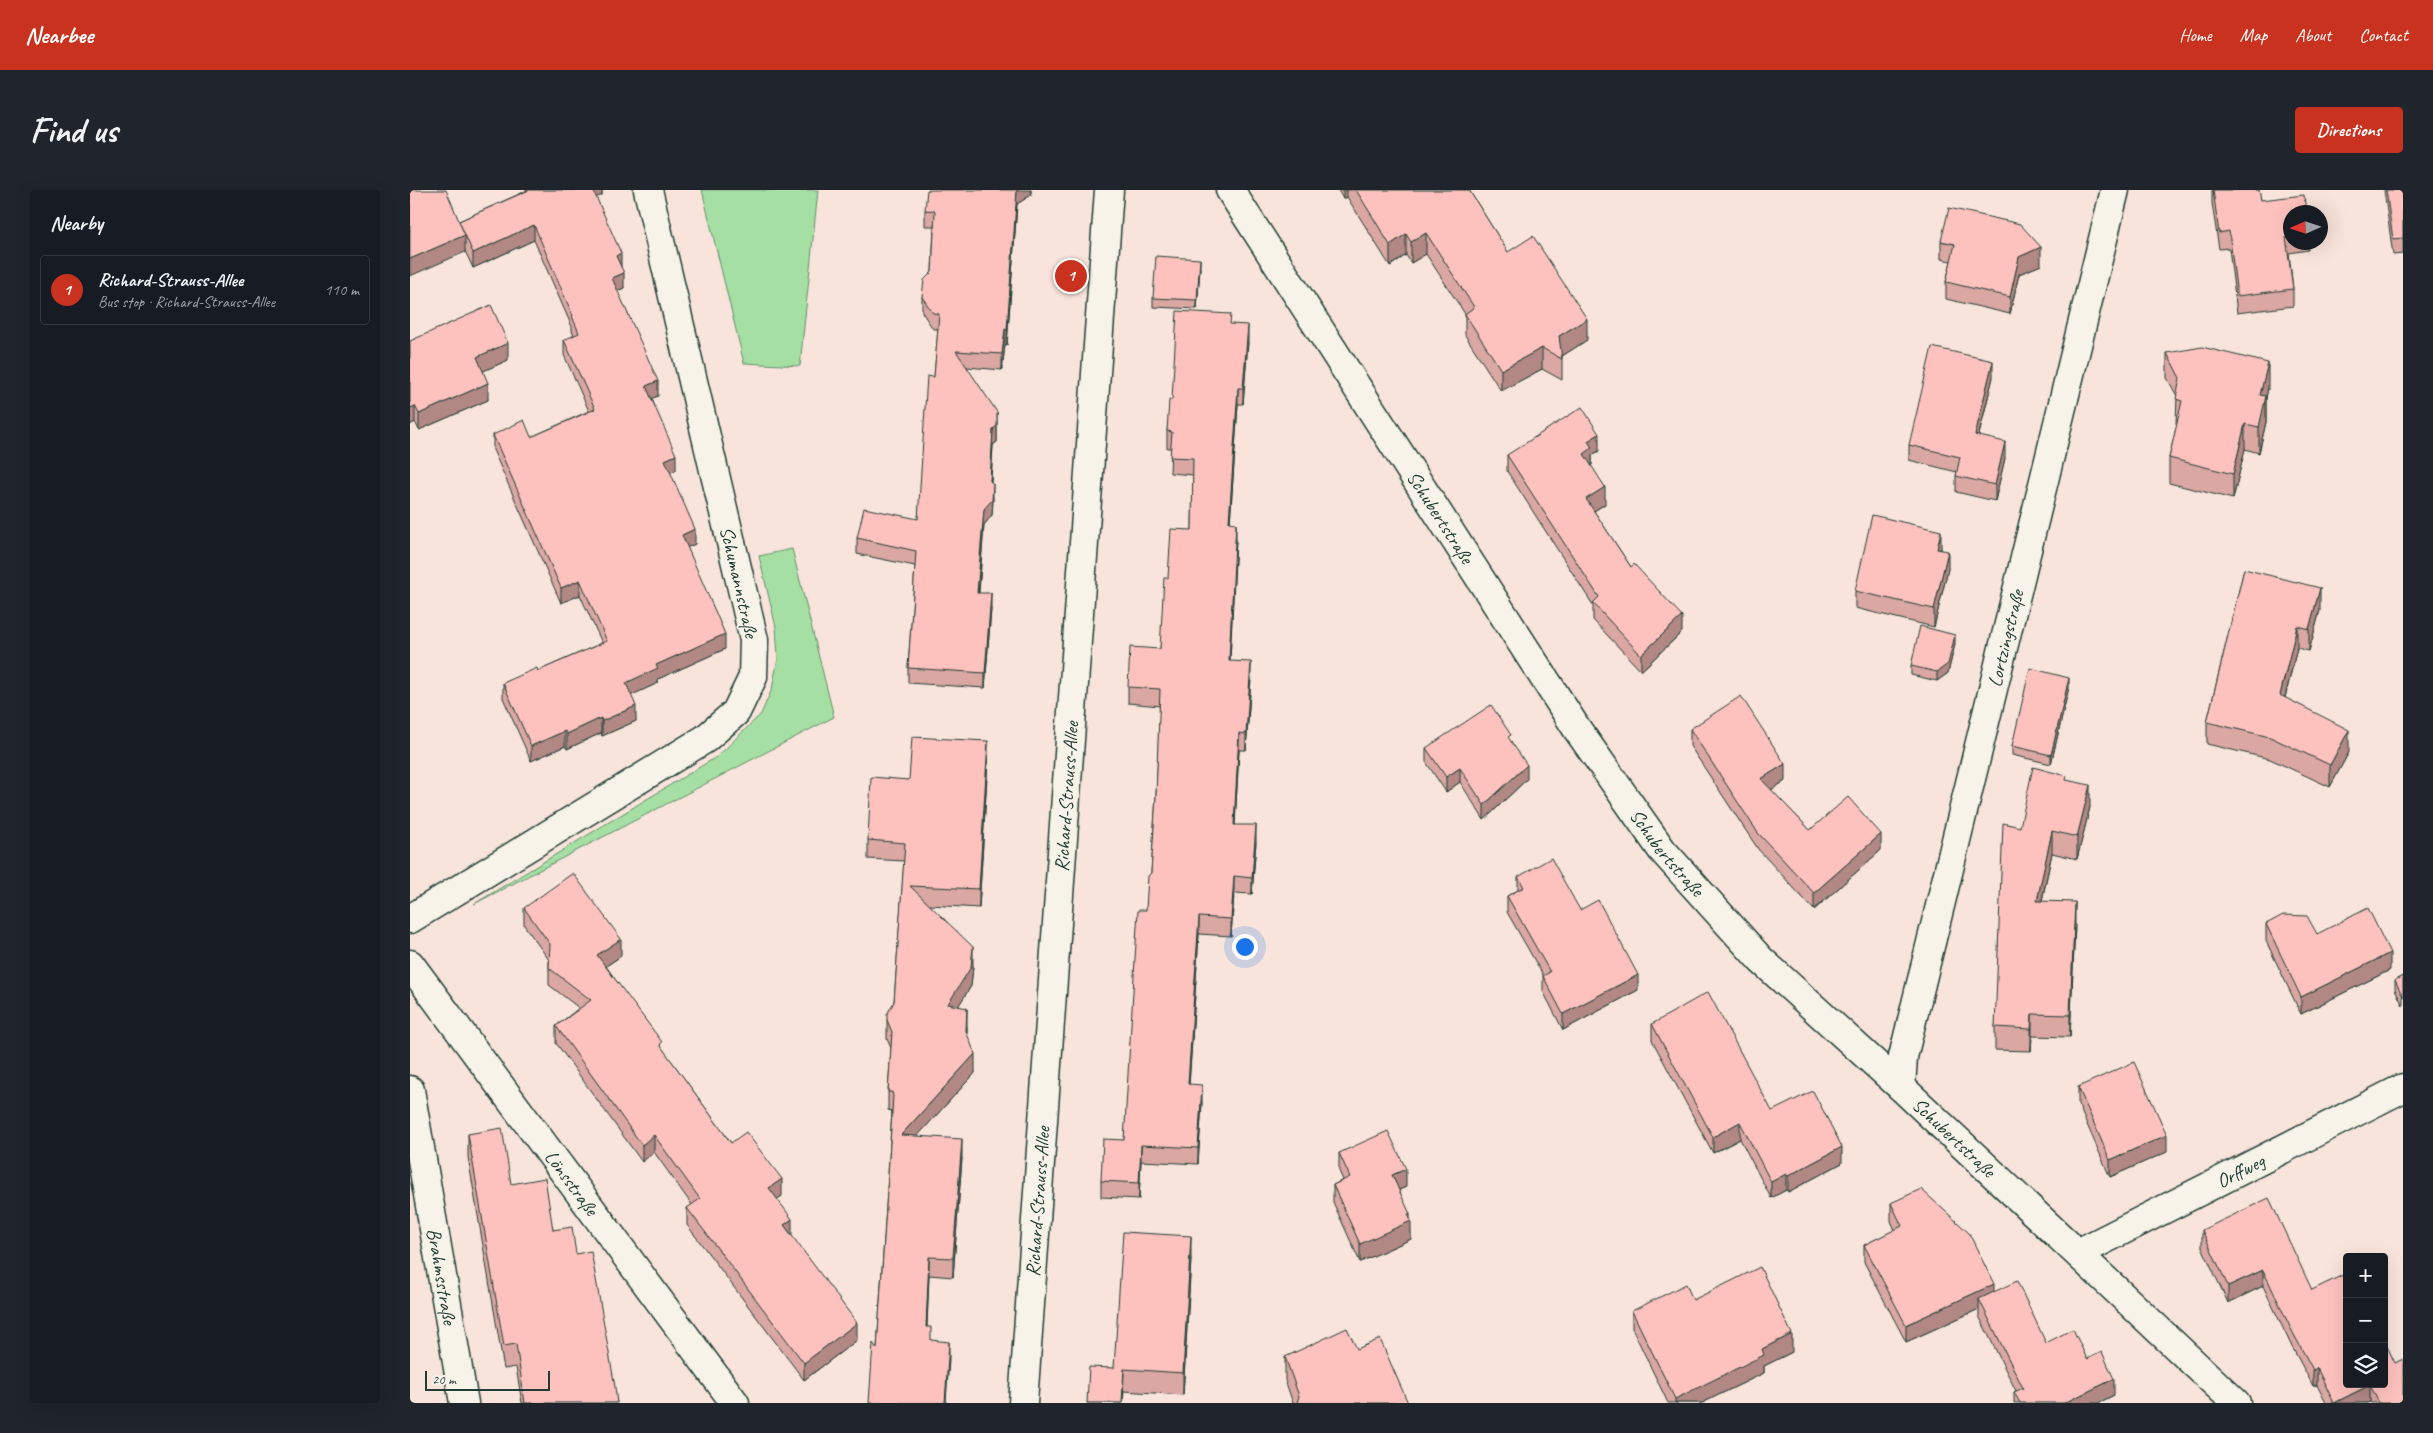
<!DOCTYPE html>
<html lang="en">
<head>
<meta charset="utf-8">
<style>
  :root { --surface:#171b24; --page:#20242c; --text:#f1f3f6; --muted:#9ea1a6; --line:#363941; --accent:#c8321e }
  body { margin:0; font-family:Caveat,sans-serif; background:var(--page); color:var(--text) }
  .controls { position:absolute; right:15px; bottom:15px; display:grid; overflow:hidden; border-radius:5px; box-shadow:0 5px 20px #0002 }
  .controls button { width:45px; height:45px; display:grid; place-items:center; padding:0; border:0; border-bottom:1px solid var(--line); background:var(--surface); color:var(--text); font:25px sans-serif }
  .compass { position:absolute; left:1873px; top:15px; width:45px; height:45px; border-radius:50%; background:var(--surface); box-shadow:0 5px 20px #0002; rotate:267deg }
  .scale { position:absolute; left:15px; bottom:12px; width:125px; box-sizing:border-box; padding-left:5px; border:2px solid #1f3d34; border-top:0; font-size:14px; line-height:18px; white-space:nowrap; color:#1f3d34; -webkit-text-stroke:4px #f7f3e8; paint-order:stroke }
  .you { position:absolute; left:834px; top:756px; width:18px; height:18px; margin:-12px; border:4px solid #fff; border-radius:50%; background:#1a73e8; box-shadow:0 0 0 8px #1a73e833 }
  .badge { display:grid; place-items:center; width:32px; height:32px; border-radius:50%; background:var(--accent); color:#fff; font-size:16px; font-weight:700 }
  .pin { position:absolute; translate:-50% -50%; border:2px solid #fff; box-shadow:0 1px 5px #0006 }
  .list { margin:0; padding:0; list-style:none }
  h2 { display:flex; justify-content:space-between; align-items:center; height:65px; margin:0; padding:0 20px; font-size:21px }
  h2 small { font-size:16px; font-weight:400; color:var(--muted) }
  .list li { display:grid; grid-template-columns:32px 1fr auto; gap:15px; align-items:center; box-sizing:border-box; height:70px; margin:0 10px 10px; padding:0 10px; border:1px solid var(--line); border-radius:5px }
  .list b { display:block; font-size:19px; white-space:nowrap }
  .list p { margin:0; font-size:16px; white-space:nowrap; color:var(--muted) }
  .list em { font-size:16px; font-style:normal; color:var(--muted) }
  .icon { flex:none; width:28px; height:28px; fill:none; stroke:currentColor; stroke-width:2; stroke-linecap:round; stroke-linejoin:round }
  .map { position:relative; flex:none; width:1993px; height:1213px; overflow:hidden; border-radius:5px }
  header { display:flex; align-items:center; gap:30px; box-sizing:border-box; height:70px; padding:0 25px; background:var(--accent); color:#fff }
  header strong { font-size:24px }
  nav { display:flex; gap:28px; margin-inline-start:auto; font-size:18px }
  .intro { display:flex; align-items:center; justify-content:space-between; box-sizing:border-box; height:120px; padding:0 30px }
  h1 { margin:0; font-size:35px }
  .button { padding:12px 22px; border-radius:5px; background:var(--accent); color:#fff; font-size:18px; font-weight:700 }
  main { display:flex; gap:30px; padding:0 30px }
  aside { flex:1; background:var(--surface); border-radius:5px; box-shadow:0 5px 20px #0002 }
  .map>svg:first-child { display:block }
  .green { fill:#a6dfa3; stroke:#628e6c }
  .lines { fill:none; stroke-linecap:round; stroke-linejoin:round }
  .minor-casing { stroke:#1f3d34; stroke-width:31 }
  .minor { stroke:#f7f3e8; stroke-width:28 }
  .wall { fill:#daa7a3; stroke:#1f3d34 }
  .shaded-wall { fill:#b28885; stroke:#1f3d34 }
  .building { fill:#fec2be; stroke:#1f3d34 }
  .labels { text-anchor:middle; dominant-baseline:central; stroke-width:4; stroke-linejoin:round; paint-order:stroke }
  .street-label { font-size:20px; fill:#1f3d34; stroke:#f7f3e8 }
</style>
</head>
<body>
<header>
<strong>Nearbee</strong>
<nav><a>Home</a><a>Map</a><a>About</a><a>Contact</a></nav>
</header>
<div class="intro"><h1>Find us</h1><a class="button">Directions</a></div>
<main>
<aside>
<h2>Nearby<small></small></h2>
<ul class="list">
<li><span class="badge">1</span><div><b>Richard-Strauss-Allee</b><p>Bus stop · Richard-Strauss-Allee</p></div><em>110 m</em></li>
</ul>
</aside>
<div class="map">
<svg width="1993" height="1213" viewBox="0 0 1993 1213">
  <rect width="100%" height="100%" fill="#f9e4db"/>
  <filter id="ink" filterUnits="userSpaceOnUse"><feTurbulence type="fractalNoise" baseFrequency=".02" numOctaves="2"/><feDisplacementMap in="SourceGraphic" scale="10" xChannelSelector="R" yChannelSelector="G"/><feConvolveMatrix kernelMatrix="1 2 1 2 8 2 1 2 1" color-interpolation-filters="sRGB"/></filter>
  <g filter="url(#ink)">
    <g class="green">
      <path d="M292 0H408L390 176 334 173Z"/>
      <path d="M382 359 424 527 64 714 308 566 351 524 362 499 368 468 366 437 349 366Z"/>
    </g>
    <g class="lines">
      <g class="minor-casing">
        <g id="minor">
          <path id="s1" d="M820 0 1167 539 1252 660 1351 770 1491 897 1826 1213"/>
          <path d="M0 729 295 549 326 522 343 487 344 450 238 0"/>
          <path id="s2" d="M0 774 325 1213"/>
          <path id="s3" d="M1491 897 1493 867 1705 0"/>
          <path id="s4" d="M0 900 54 1213"/>
          <path id="s5" d="M1668 1063 1993 898"/>
          <path id="s6" d="M613 1213 699 0"/>
        </g>
      </g>
      <use href="#minor" class="minor"/>
    </g>
    <g class="wall">
      <path d="M115 0H192V5L186 7 211 78 214 98 207 101 248 206 242 208 266 280 260 282 285 354 277 357 315 459 248 489V493L221 505 226 531 192 546 191 543 157 559 155 556 121 571 93 508V493L128 481 192 453 170 405 151 413 83 260V245L121 247 179 221 154 165V150L164 146 162 141V137L124 50 63 78 55 61V62L49 31 116 1Z"/>
      <path d="M621 0V5L607 14 597 155H595L592 180 557 177 587 237V252L583 255 581 292 583 310 582 325 574 335 569 403 581 419 575 498 498 493V478L505 376 447 364V348L508 329 524 187 528 139H523L512 122V107L522 82 524 36H515V20Z"/>
      <path d="M928 0H1059L1098 62 1177 150 1152 166V190L1132 179 1091 201 1055 145V124L1016 64 1001 73 996 65 980 76 937 7 933 9Z"/>
      <path d="M1802 0H1849L1851 10 1880 22V52H1898V60L1879 63 1883 99V116L1827 123 1819 58 1809 59 1802 13Z"/>
      <path d="M1974 0H1993V64L1983 65Z"/>
      <path d="M1531 51 1631 75 1609 84 1600 124 1536 109V92L1541 71 1531 69Z"/>
      <path d="M790 78 787 119 743 117V108Z"/>
      <path d="M821 134 838 152 833 214H828L820 332 826 349 820 471 841 488 836 560H829L825 635 846 652 842 704 824 703 821 746 789 744 779 894 792 912 788 974 731 971 729 1009 691 1007V991L714 950 736 720 741 683 746 606 750 516 718 513V497L750 459 758 388 782 340 783 285 760 283 761 258H757V241L762 210Z"/>
      <path d="M0 151 98 170 73 181 78 210 9 240 5 232 0 235Z"/>
      <path d="M1757 163 1858 198 1856 208V232L1849 263 1835 259 1823 309 1759 293V268L1767 234H1766L1767 206 1757 188Z"/>
      <path d="M1583 187 1569 245 1595 268 1585 311 1546 302V286L1547 282 1499 270V255Z"/>
      <path d="M1189 261 1182 265V275L1181 276 1195 314 1184 321 1221 377 1272 442 1231 481 1183 430V415L1097 281V265Z"/>
      <path d="M1531 358V360L1538 379 1524 437 1445 418V401Z"/>
      <path d="M1834 379 1910 420 1899 461 1887 458 1875 508 1939 562 1920 597 1860 569 1797 554V532Z"/>
      <path d="M1545 454 1538 483 1527 491 1501 485V476Z"/>
      <path d="M1659 497 1641 574 1602 565V556Z"/>
      <path d="M1280 539 1375 591 1361 600 1400 640 1471 660 1404 720 1348 659 1280 556Z"/>
      <path d="M1101 551 1117 589 1074 630 1050 592 1036 602 1016 572V558Z"/>
      <path d="M578 570 569 718 520 715 563 776 561 796 548 816 557 837V844L565 883 507 946 552 968 543 1087 519 1085 517 1137 521 1150 539 1170 467 1159 482 921 478 920V902L481 858 477 849V830L484 812 494 671 458 669V650L499 590Z"/>
      <path d="M1657 590 1680 617 1667 669 1642 663 1632 711 1665 734 1660 847 1622 846 1621 861 1585 860V837L1610 637Z"/>
      <path d="M1108 687 1170 720 1228 800 1153 840 1133 801V785L1097 722V706L1108 700Z"/>
      <path d="M114 718 211 766 196 776 252 858 321 953 372 1006 367 1009 381 1046 447 1150 394 1190 277 1035V1018L282 1015 244 962 232 972 146 853V836L169 818 139 795V770L114 735Z"/>
      <path d="M1856 734 1907 744 1980 780 1891 824 1856 751Z"/>
      <path d="M1993 786V816L1985 799V790Z"/>
      <path d="M1242 834 1362 921 1432 973 1378 1002 1376 1000 1361 1008 1330 949 1303 963 1242 850Z"/>
      <path d="M1668 897 1757 962 1700 987 1668 914Z"/>
      <path d="M58 944 101 994 166 1064 207 1213H112L106 1177 94 1179 58 967Z"/>
      <path d="M929 963 996 997 989 1000 1000 1029 1001 1049 950 1072 923 1012V995L933 990 929 981Z"/>
      <path d="M1481 1013 1584 1102 1636 1153 1677 1169 1704 1205 1688 1213H1604V1202L1606 1201 1569 1126V1119L1496 1152 1454 1072V1055L1485 1040 1481 1031Z"/>
      <path d="M1792 1040 1902 1100 1974 1194 1993 1213H1961L1960 1212 1957 1213H1916L1907 1195 1903 1196 1882 1157 1853 1096 1818 1113 1792 1057Z"/>
      <path d="M781 1069 773 1205 714 1201 713 1213H677L704 1178Z"/>
      <path d="M1222 1121 1382 1162 1354 1176V1183L1292 1213H1258L1222 1138Z"/>
      <path d="M947 1159 998 1213H883L875 1190V1167Z"/>
    </g>
    <g class="shaded-wall">
      <path d="M181 0H192V5L181 10Z"/>
      <path d="M607 0H621V5L607 14 597 155V140Z"/>
      <path d="M933 0H937V7L933 9Z"/>
      <path d="M124 35V50L63 78V63Z"/>
      <path d="M1016 43V64L1001 73V52Z"/>
      <path d="M996 44V65L980 76V55Z"/>
      <path d="M55 45V62L0 86V69Z"/>
      <path d="M1631 57V75L1609 84 1600 124V107L1609 67Z"/>
      <path d="M211 63V78L206 66Z"/>
      <path d="M790 69V78L787 119V110Z"/>
      <path d="M214 83V98L202 103V88Z"/>
      <path d="M1177 129V150L1149 168V146Z"/>
      <path d="M838 135V152L833 214V198Z"/>
      <path d="M595 139V155L592 180V164Z"/>
      <path d="M98 153V170L67 184V167Z"/>
      <path d="M1132 158V179L1091 201V180Z"/>
      <path d="M1583 171V187L1565 260V245Z"/>
      <path d="M1858 173V198L1856 208V232L1849 263V237L1850 205Z"/>
      <path d="M248 191V206L236 211V196Z"/>
      <path d="M78 193V210L9 240V224Z"/>
      <path d="M828 198V214L819 349V332Z"/>
      <path d="M5 216V232L0 235V218Z"/>
      <path d="M587 222V252L583 255 580 306V291L583 239Z"/>
      <path d="M1835 234V259L1823 309V284Z"/>
      <path d="M1189 244V261L1182 265V275L1174 280V264L1178 251Z"/>
      <path d="M1595 252V268L1585 311V295Z"/>
      <path d="M266 265V280L255 285V270Z"/>
      <path d="M583 294V310L582 325 574 335 567 418V403L574 319Z"/>
      <path d="M1195 297V314L1176 326V309Z"/>
      <path d="M826 333V349L819 487V471Z"/>
      <path d="M285 339V354L272 360V345Z"/>
      <path d="M1531 341V358L1527 376V359Z"/>
      <path d="M1538 361V379L1524 437V419Z"/>
      <path d="M170 390V405L151 413V398Z"/>
      <path d="M1910 398V420L1899 461V439Z"/>
      <path d="M581 403V419L575 498V483Z"/>
      <path d="M1272 426V442L1231 481V465Z"/>
      <path d="M1887 436V458L1870 527V505Z"/>
      <path d="M315 444V459L248 489V493L216 508V493L246 475Z"/>
      <path d="M1545 445V454L1538 483 1527 491V482Z"/>
      <path d="M841 472V488L836 560V544Z"/>
      <path d="M1659 488V497L1641 574V565Z"/>
      <path d="M226 516V531L192 546V531Z"/>
      <path d="M191 528V543L157 559V544Z"/>
      <path d="M1939 540V562L1920 597V575Z"/>
      <path d="M155 541V556L121 571V556Z"/>
      <path d="M829 543V560L824 651V635Z"/>
      <path d="M578 551V570L569 718V699Z"/>
      <path d="M1375 574V591L1351 606V589Z"/>
      <path d="M1117 575V589L1074 630V615Z"/>
      <path d="M1050 578V592L1036 602V587Z"/>
      <path d="M1680 595V617L1667 669V647Z"/>
      <path d="M846 635V652L842 704V688Z"/>
      <path d="M1642 641V663L1627 733V711Z"/>
      <path d="M1471 644V660L1404 720V703Z"/>
      <path d="M824 686V703L821 746V729Z"/>
      <path d="M1665 712V734L1660 847V825Z"/>
      <path d="M789 727V744L778 911V894Z"/>
      <path d="M211 749V766L187 782V765Z"/>
      <path d="M563 757V776L561 796 538 833V814Z"/>
      <path d="M1980 763V780L1891 824V807Z"/>
      <path d="M1228 785V800L1153 840V824Z"/>
      <path d="M557 818V837L556 860V841Z"/>
      <path d="M1622 824V846L1621 861V839Z"/>
      <path d="M565 864V883L491 964V945Z"/>
      <path d="M792 895V912L788 974V958Z"/>
      <path d="M1330 932V949L1303 963V947Z"/>
      <path d="M244 945V962L232 972V955Z"/>
      <path d="M1757 945V962L1700 987V970Z"/>
      <path d="M552 949V968L543 1087V1068Z"/>
      <path d="M731 955V971L729 1009V993Z"/>
      <path d="M1432 957V973L1378 1002V986Z"/>
      <path d="M996 979V997L982 1003V985Z"/>
      <path d="M1376 984V1000L1361 1008V992Z"/>
      <path d="M372 989V1006L359 1015V998Z"/>
      <path d="M998 1024H1000V1032L1001 1031V1049L950 1072V1054Z"/>
      <path d="M382 1029V1046L374 1035Z"/>
      <path d="M781 1046V1069L773 1205V1183Z"/>
      <path d="M519 1067V1085L516 1156V1137Z"/>
      <path d="M1853 1080V1096L1818 1113V1096Z"/>
      <path d="M1584 1094V1112L1569 1109V1119L1496 1152V1135Z"/>
      <path d="M447 1133V1150L394 1190V1173Z"/>
      <path d="M1382 1144V1162L1354 1176V1183L1292 1213H1265V1209L1352 1159Z"/>
      <path d="M539 1152V1170L536 1213H535Z"/>
      <path d="M1907 1178V1195L1903 1196V1180Z"/>
      <path d="M714 1179 713 1213H712Z"/>
      <path d="M1704 1189V1205L1688 1213H1654Z"/>
      <path d="M1960 1195V1212L1957 1213H1924Z"/>
    </g>
    <g class="building">
      <path d="M0 0H36L55 45 0 69Z"/>
      <path d="M119 0H183L211 63 206 66 214 83 202 88 248 191 236 196 266 265 255 270 285 339 272 345 315 444 246 475 248 478 216 493 226 516 192 531 191 528 157 544 155 541 121 556 93 493 127 478 128 481 197 451 170 390 151 398 83 245 114 230 121 247 185 219 154 150 169 143 162 126H163L124 35 63 63 49 31Z"/>
      <path d="M517 0H607L597 140 595 139 592 164 546 161 587 222V236L583 239 580 291 583 294 582 310 574 319 567 403H581L575 483 498 478 506 361 447 348 454 318 508 329 517 186 524 187 529 124 523 123 512 107 514 90 522 82 525 21 515 20Z"/>
      <path d="M946 0H1059L1098 62 1123 46 1177 129 1149 146 1152 169 1132 158 1091 180 1055 124 1064 117 1016 43 1001 52 996 44 980 55Z"/>
      <path d="M1803 0H1849L1851 10 1894 5 1896 22H1880V46L1876 47 1883 99 1827 106 1819 41 1809 43Z"/>
      <path d="M1976 0H1993V48L1983 49Z"/>
      <path d="M1539 18 1610 34 1631 57 1609 67 1600 107 1536 92 1545 54 1531 51Z"/>
      <path d="M746 66 790 69 787 110 743 108Z"/>
      <path d="M81 115 98 153 67 167 78 193 9 224 5 216 0 218V151Z"/>
      <path d="M767 121 821 124 820 134 838 135 833 198H828L819 332 826 333 819 471 841 472 836 544 829 543 824 635H846L842 688 824 686 821 729 789 727 778 894 792 895 788 958 731 955 729 993 691 991 693 949 714 950 728 720H736L738 686 741 683 746 606 750 499 718 497 720 457 750 459 754 388H758L761 339 782 340 783 268 760 267 762 242 757 241 759 210H762Z"/>
      <path d="M1522 157 1583 171 1565 245 1595 252 1585 295 1546 286 1550 267 1499 255Z"/>
      <path d="M1792 157 1858 173 1850 205 1856 206 1849 237 1835 234 1823 284 1759 268 1772 211 1766 209 1770 188 1757 163Z"/>
      <path d="M1172 217 1189 244 1178 251 1182 258 1174 264 1195 297 1176 309 1221 377 1224 374 1272 426 1231 465 1183 413 1189 407 1097 265Z"/>
      <path d="M1462 325 1531 341 1527 359 1538 361 1524 419 1445 401Z"/>
      <path d="M1834 379 1910 398 1899 439 1887 436 1870 505 1939 540 1920 575 1860 547 1797 532Z"/>
      <path d="M1510 436 1545 445 1538 474 1527 482 1501 476Z"/>
      <path d="M1620 478 1659 488 1641 565 1602 556Z"/>
      <path d="M1331 506 1375 574 1351 589 1400 640 1438 607 1471 644 1404 703 1348 643 1280 539Z"/>
      <path d="M1081 515 1101 545 1098 547 1117 575 1074 615 1050 578 1036 587 1016 558Z"/>
      <path d="M502 547 578 551 569 699 500 696 563 757 561 777 538 814 557 818 556 841 565 864 491 945 552 949 543 1068 519 1067 516 1137H521V1150L539 1152 535 1213H459L463 1153 467 1159 483 906 482 902H478L482 842 477 830V824L484 812 495 653 458 650 461 587 499 590Z"/>
      <path d="M1623 577 1657 586 1656 590 1680 595 1667 647 1642 641 1627 711 1665 712 1660 825 1622 824 1621 839 1585 837 1593 633 1610 637Z"/>
      <path d="M1141 668 1170 720 1188 710 1228 785 1153 824 1133 786 1140 782 1097 706 1114 697 1108 687Z"/>
      <path d="M163 683 211 749 187 765 252 852 250 855 321 953 336 942 372 989 359 998 382 1029 374 1035 447 1133 394 1173 277 1018 290 1009 244 945 232 955 146 836 181 810 139 778 140 754 114 718Z"/>
      <path d="M1958 718 1980 763 1891 807 1856 734 1873 725 1897 726 1907 744Z"/>
      <path d="M1993 786V807L1985 790Z"/>
      <path d="M1298 802 1362 921 1403 901 1432 957 1378 986 1376 984 1361 992 1330 932 1303 947 1242 834Z"/>
      <path d="M1724 872 1757 945 1700 970 1668 897Z"/>
      <path d="M92 938 101 994 135 988 143 1040 162 1037 166 1064 181 1061 205 1197 207 1213H115L106 1154 94 1156 58 944Z"/>
      <path d="M978 941 996 979 982 985 1000 1024H998L1001 1031 950 1054 923 995 940 987 929 963Z"/>
      <path d="M1511 999 1559 1043 1584 1094 1496 1135 1454 1055 1492 1036 1481 1013Z"/>
      <path d="M1859 1008 1902 1100 1935 1084 1937 1088V1194H1974V1150L1985 1173 1993 1169V1213H1969L1960 1195 1924 1213 1907 1178 1903 1180 1882 1141 1853 1080 1818 1096 1792 1040Z"/>
      <path d="M713 1042 781 1046 773 1183 714 1179 712 1213H677L679 1177 704 1178Z"/>
      <path d="M1350 1077 1382 1144 1352 1159 1354 1165 1265 1209 1222 1121 1276 1094 1283 1110Z"/>
      <path d="M1607 1091 1636 1153 1663 1139 1677 1169 1692 1162 1704 1189 1654 1213H1610L1604 1202 1613 1198 1569 1109Z"/>
      <path d="M937 1138 947 1159 970 1149 998 1213H887L889 1206 875 1167Z"/>
    </g>
  </g>
  <g class="labels">
    <g class="street-label">
      <text stroke="none"><textPath href="#s1" startOffset="389">Schubertstraße</textPath></text>
      <text transform="translate(329 392) rotate(77)">Schumannstraße</text>
      <text stroke="none"><textPath href="#s3" startOffset="461">Lortzingstraße</textPath></text>
      <text stroke="none"><textPath href="#s6" startOffset="608">Richard-Strauss-Allee</textPath></text>
      <text stroke="none"><textPath href="#s1" startOffset="794">Schubertstraße</textPath></text>
      <text stroke="none"><textPath href="#s1" startOffset="1199">Schubertstraße</textPath></text>
      <text stroke="none"><textPath href="#s5" startOffset="182">Orffweg</textPath></text>
      <text stroke="none"><textPath href="#s2" startOffset="272">Lönsstraße</textPath></text>
      <text stroke="none"><textPath href="#s6" startOffset="202">Richard-Strauss-Allee</textPath></text>
      <text stroke="none"><textPath href="#s4" startOffset="189">Brahmsstraße</textPath></text>
    </g>
  </g>
</svg>
<div class="controls">
<button>+</button>
<button>−</button>
<button><svg class="icon" aria-label="layers" viewBox="0 0 24 24"><path d="M12 4l9 5-9 5-9-5zM3 14l9 5 9-5"/></svg></button>
</div>
<svg class="compass" viewBox="-18 -18 36 36"><path d="M0-13l5 13h-10z" fill="#e53935"/><path d="M0 13l5-13h-10z" fill="#9ea1a6"/></svg>
<div class="scale">20 m</div>
<div class="you"></div>
<div class="pin badge" style="left:661px;top:86px">1</div>
</div>
</main>
</body>
</html>
